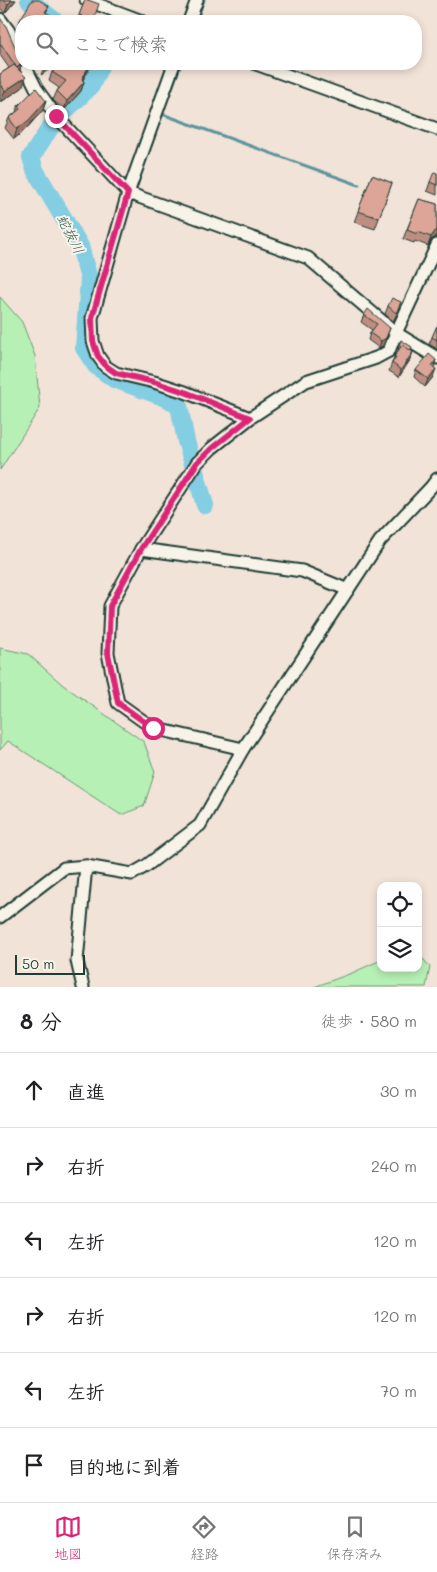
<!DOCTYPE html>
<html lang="ja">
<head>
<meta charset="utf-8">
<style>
  :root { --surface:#fff; --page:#f2f2f2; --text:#202124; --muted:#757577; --line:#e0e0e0; --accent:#db2777 }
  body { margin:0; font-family:Mali,"Klee One",sans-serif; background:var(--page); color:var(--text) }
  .controls { position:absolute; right:15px; bottom:15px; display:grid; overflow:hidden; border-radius:10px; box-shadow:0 2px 8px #0003 }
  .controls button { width:45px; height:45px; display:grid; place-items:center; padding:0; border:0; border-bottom:1px solid var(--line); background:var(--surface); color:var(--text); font:25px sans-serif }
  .scale { position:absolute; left:15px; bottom:12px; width:70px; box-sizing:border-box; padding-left:5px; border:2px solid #1f3d34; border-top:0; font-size:14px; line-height:18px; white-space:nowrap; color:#1f3d34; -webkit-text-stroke:4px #f7f3e8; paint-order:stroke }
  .stop { position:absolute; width:15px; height:15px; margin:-11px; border:4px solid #db2777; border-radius:50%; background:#fff }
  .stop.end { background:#db2777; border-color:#fff; box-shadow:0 1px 5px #0008 }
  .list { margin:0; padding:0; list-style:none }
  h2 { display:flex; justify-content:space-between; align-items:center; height:65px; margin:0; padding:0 20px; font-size:21px }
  h2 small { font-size:16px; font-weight:400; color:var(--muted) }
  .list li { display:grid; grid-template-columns:32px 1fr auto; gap:15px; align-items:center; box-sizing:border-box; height:75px; padding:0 20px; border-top:1px solid var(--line) }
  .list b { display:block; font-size:19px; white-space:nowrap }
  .list em { font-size:16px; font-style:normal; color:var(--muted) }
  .icon { flex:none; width:28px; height:28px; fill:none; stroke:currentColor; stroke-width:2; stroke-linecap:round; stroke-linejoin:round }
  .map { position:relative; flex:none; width:437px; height:987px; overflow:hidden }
  .search { position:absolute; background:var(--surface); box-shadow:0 2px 8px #0003; left:15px; right:15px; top:15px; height:55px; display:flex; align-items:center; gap:12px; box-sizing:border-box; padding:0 18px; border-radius:20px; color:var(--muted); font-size:19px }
  .sheet { height:515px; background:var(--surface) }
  nav { display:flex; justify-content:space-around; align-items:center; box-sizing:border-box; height:70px; border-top:1px solid var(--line); background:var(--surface); font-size:14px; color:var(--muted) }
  nav a { display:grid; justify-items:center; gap:2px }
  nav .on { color:var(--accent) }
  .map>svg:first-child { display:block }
  .green { fill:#b6f0b4; stroke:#6a9674 }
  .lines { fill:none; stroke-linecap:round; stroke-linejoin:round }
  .stream { stroke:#5b949d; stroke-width:3 }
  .river { stroke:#83cee3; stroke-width:18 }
  .minor-casing { stroke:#1f3d34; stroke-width:15 }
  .minor { stroke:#f7f3e8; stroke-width:11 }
  .wall { fill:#be8e82; stroke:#1f3d34 }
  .shaded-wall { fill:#9b746a; stroke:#1f3d34 }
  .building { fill:#dda597; stroke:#1f3d34 }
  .route { stroke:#db2777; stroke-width:6 }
  .labels { text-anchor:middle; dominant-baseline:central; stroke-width:4; stroke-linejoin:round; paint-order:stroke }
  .water-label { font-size:14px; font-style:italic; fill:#335a57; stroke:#f7f3e8 }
</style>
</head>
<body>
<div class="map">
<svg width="437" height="987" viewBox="0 0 437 987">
  <rect width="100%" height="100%" fill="#f2e3d8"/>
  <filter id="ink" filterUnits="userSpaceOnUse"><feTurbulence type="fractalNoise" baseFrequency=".02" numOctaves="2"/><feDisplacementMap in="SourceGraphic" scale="10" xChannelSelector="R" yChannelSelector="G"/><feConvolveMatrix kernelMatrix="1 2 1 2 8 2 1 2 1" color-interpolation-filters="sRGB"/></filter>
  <g filter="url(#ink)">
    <g class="green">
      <path d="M0 297 22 322 35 356 40 408 0 470Z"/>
      <path d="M0 648 28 654 63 685 144 742 155 772 144 806 121 815 8 741 0 750Z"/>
      <path d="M418 953 430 967 426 987H314L352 973 381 960V968H418Z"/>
    </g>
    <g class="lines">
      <g class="stream">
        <path d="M196 21 204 0"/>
        <path d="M181 64 162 114 359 185"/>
      </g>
      <g class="river">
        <path d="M29 0 55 21"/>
        <path d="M64 112 91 86 101 64"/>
        <path d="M52 125 31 157 35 170 80 246 89 279 84 348 96 366 114 379 161 396 179 406 186 441 205 505"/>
      </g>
      <g class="minor-casing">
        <g id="minor">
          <path d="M86 0 142 21"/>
          <path d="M0 19 9 31 21 57"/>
          <path d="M189 21 197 0"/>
          <path d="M24 64 36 88 56 116 128 193 308 258 396 333 437 358"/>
          <path d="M174 64 128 193 92 318 93 341 98 356 105 366 116 373 154 382 185 392 250 418"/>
          <path d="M256 64 437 129"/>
          <path d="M141 549 302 571 348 590"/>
          <path d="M243 749 153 728 118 703 108 653 110 606 141 549 197 463 212 448 250 418 306 381 376 358 389 351 396 333 437 245"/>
          <path d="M0 917 64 868 86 866 132 874 146 866 200 825 243 749 380 541 431 487 437 479"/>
          <path d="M83 987 77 961 86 866"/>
        </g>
      </g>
      <use href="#minor" class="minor"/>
    </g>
    <g class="wall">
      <path d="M0 0H16L5 13 0 8Z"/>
      <path d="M85 0 93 21H77Z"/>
      <path d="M49 6 46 13 21 21V40L17 30 20 20Z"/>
      <path d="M0 18 22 64 19 71 22 88 1 102 0 99V74L9 68 0 55Z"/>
      <path d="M91 66 83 80 84 82 81 91 64 110 53 100 57 91 59 88 49 81 52 72Z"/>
      <path d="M46 101 43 110 25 130 14 139 5 128 9 118 16 112 18 106Z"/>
      <path d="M437 173V195L427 191 430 182Z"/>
      <path d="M372 175 392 183 375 229 354 222Z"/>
      <path d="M419 199 437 204V234L435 238 432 239 428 246 415 241 414 243 403 239Z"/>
      <path d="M401 302 399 310 393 321 385 314 388 306Z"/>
      <path d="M364 315 390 328 383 346 379 348 368 340 370 333 372 330 361 322Z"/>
      <path d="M437 326V349L429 344Z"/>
      <path d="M401 340 413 352 410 360 399 377 389 371 394 357 399 349H398Z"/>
      <path d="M436 360 434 368 433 377 425 387 414 377 416 370Z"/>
    </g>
    <g class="shaded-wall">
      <path d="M12 0H16L5 13 8 4Z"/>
      <path d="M21 64H22L19 71 17 68Z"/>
      <path d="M49 64H57L41 75 44 67Z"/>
      <path d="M90 64H92L91 66 78 88 82 79Z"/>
      <path d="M26 77 22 88 1 102 5 91Z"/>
      <path d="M84 82 81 91 64 110 67 101Z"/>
      <path d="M46 101 43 110 25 130 14 139 17 129Z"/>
      <path d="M436 230H437V234L435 238 432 239 428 246 431 237Z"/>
      <path d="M390 328 383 346 379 348 381 341Z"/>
      <path d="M413 352 410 360 399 377 401 370Z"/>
      <path d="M436 369 433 377 425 387 428 379Z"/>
    </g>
    <g class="building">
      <path d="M3 0H12L8 4Z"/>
      <path d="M32 0H39L49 6 45 12 61 21H21V22L20 20Z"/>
      <path d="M85 0H88L99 4 93 21H78L82 16 79 15Z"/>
      <path d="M0 18 6 26 21 61V64L17 68 1 44H0Z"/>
      <path d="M61 64H90L82 79 84 82 67 101 57 91 66 81 52 72Z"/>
      <path d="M14 65 26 77 5 91 0 82V74Z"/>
      <path d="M36 88 46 101 29 120 17 129 9 118 20 109 18 106Z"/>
      <path d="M434 172 437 173V185L430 182Z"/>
      <path d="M372 175 392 183 379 218 358 211Z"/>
      <path d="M419 199 437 204V230H436L431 237 418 232 417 234 407 230Z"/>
      <path d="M392 298 401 302 396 313 388 306Z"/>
      <path d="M368 309 390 328 386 338 381 341 370 333 377 324 364 315Z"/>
      <path d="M437 326V340L432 337Z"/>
      <path d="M401 340 412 347 410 351 402 345 401 346 399 345Z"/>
      <path d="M402 345 413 352 401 370 392 363 396 357H394Z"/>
      <path d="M429 354 436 360 432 366 436 369 428 379 416 370Z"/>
    </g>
  </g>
  <g class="lines" filter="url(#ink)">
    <path class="route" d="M56 116 128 193 92 318 93 341 98 356 106 366 116 373 154 382 185 392 250 418 212 448 197 463 141 549 110 606 108 653 118 703 153 728"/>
  </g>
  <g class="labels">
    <g class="water-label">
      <text transform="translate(71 234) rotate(63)">蛇抜川</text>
    </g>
  </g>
</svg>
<div class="controls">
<button><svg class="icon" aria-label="locate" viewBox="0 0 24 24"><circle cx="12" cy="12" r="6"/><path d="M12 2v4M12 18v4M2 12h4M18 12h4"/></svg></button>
<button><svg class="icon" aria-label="layers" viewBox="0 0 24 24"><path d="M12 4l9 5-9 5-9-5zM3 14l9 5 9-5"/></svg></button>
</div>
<div class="scale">50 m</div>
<div class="stop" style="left:153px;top:728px"></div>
<div class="stop end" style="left:56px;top:116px"></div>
<div class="search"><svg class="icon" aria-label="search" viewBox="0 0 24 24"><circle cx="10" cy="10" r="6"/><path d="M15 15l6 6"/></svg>ここで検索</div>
</div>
<section class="sheet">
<h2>8 分<small>徒歩 · 580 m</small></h2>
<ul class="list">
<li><svg class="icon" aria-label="ahead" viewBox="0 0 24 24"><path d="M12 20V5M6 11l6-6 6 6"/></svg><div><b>直進</b></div><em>30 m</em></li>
<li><svg class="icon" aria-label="right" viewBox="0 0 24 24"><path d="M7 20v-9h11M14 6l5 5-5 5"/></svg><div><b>右折</b></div><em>240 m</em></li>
<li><svg class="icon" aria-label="left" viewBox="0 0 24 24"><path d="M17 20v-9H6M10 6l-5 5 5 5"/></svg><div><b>左折</b></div><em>120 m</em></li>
<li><svg class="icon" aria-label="right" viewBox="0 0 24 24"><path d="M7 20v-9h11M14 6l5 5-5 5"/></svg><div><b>右折</b></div><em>120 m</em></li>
<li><svg class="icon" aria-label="left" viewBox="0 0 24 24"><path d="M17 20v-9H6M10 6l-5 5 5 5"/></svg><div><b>左折</b></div><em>70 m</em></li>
<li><svg class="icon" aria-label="arrive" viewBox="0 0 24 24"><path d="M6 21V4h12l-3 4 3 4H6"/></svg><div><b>目的地に到着</b></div></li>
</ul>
</section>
<nav>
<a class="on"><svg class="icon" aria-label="map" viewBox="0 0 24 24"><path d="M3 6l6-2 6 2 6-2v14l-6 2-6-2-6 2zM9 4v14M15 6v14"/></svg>地図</a>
<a><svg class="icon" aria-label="directions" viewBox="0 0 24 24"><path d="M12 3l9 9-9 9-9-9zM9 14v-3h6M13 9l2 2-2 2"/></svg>経路</a>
<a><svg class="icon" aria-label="saved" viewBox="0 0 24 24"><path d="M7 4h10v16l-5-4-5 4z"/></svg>保存済み</a>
</nav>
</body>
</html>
